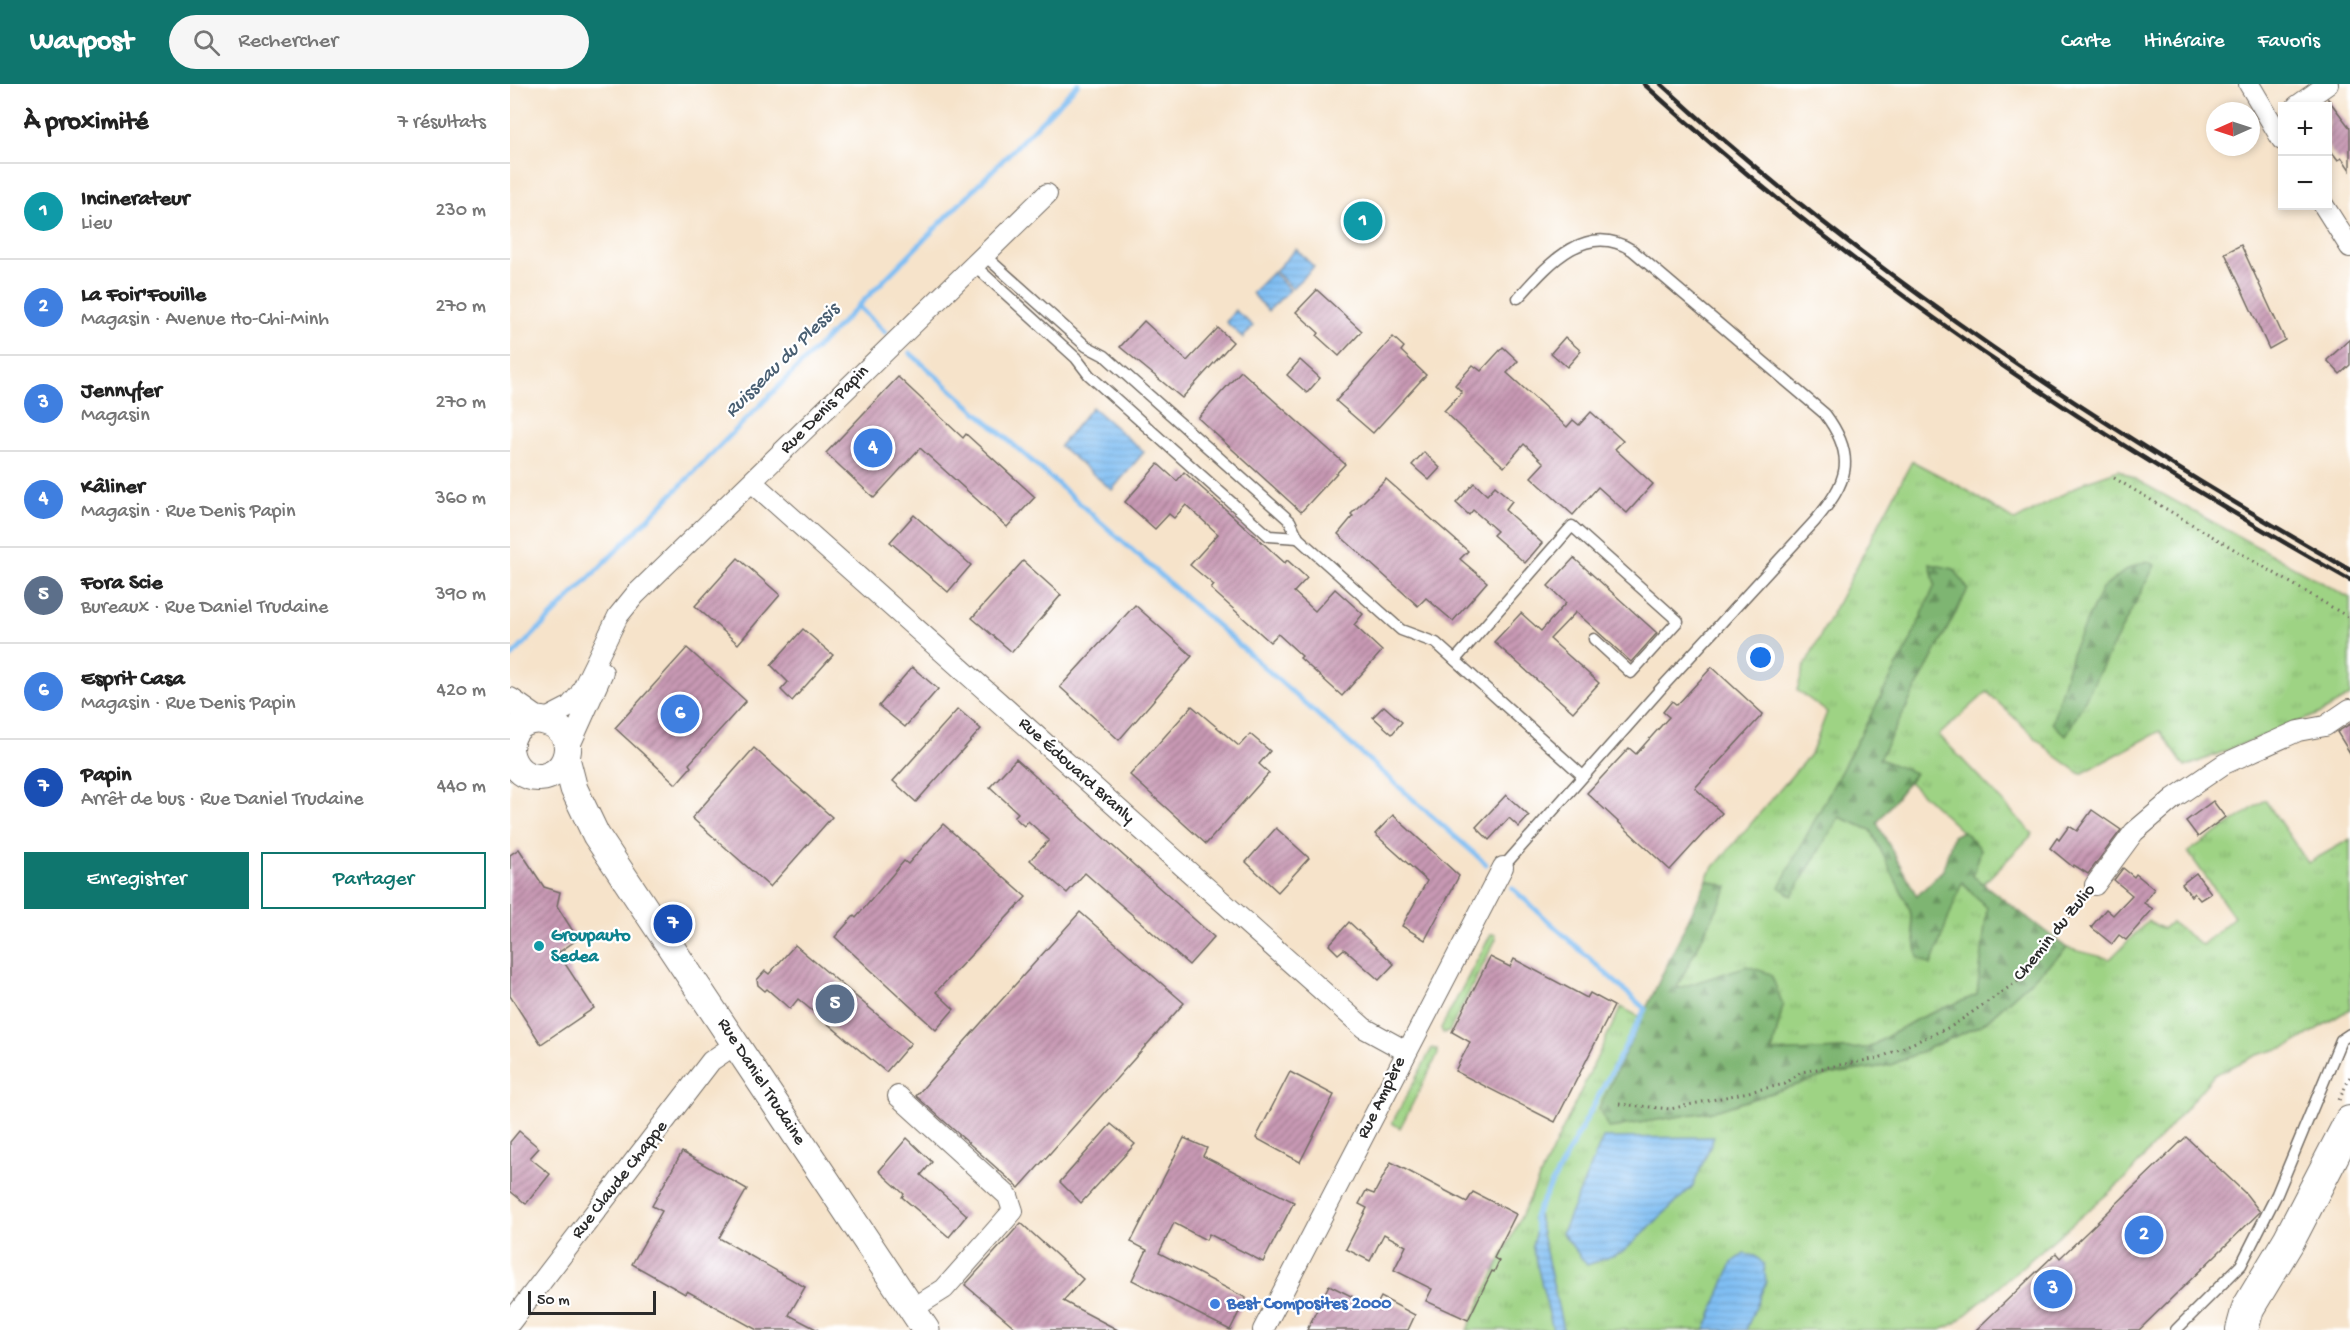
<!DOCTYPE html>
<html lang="fr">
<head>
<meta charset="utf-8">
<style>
  :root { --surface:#fff; --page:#f6f6f6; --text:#222; --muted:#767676; --line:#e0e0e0; --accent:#0f766e }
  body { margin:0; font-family:"Gochi Hand",sans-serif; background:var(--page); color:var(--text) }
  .controls { position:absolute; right:18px; top:18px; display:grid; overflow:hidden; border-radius:0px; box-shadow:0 3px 9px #0003 }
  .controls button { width:54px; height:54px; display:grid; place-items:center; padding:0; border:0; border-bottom:2px solid var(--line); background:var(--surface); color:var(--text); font:30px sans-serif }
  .compass { position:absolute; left:1696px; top:18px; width:54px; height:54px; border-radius:50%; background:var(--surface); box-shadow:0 3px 9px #0003; rotate:267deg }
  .scale { position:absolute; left:18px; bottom:15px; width:128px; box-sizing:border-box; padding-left:6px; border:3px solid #2b2b2b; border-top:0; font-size:16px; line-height:21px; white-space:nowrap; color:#2b2b2b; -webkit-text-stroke:4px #fff; paint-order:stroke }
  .you { position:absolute; left:1251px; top:574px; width:21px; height:21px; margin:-15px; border:4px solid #fff; border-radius:50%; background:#1a73e8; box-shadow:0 0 0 9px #1a73e833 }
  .badge { display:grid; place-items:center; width:39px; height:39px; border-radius:50%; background:var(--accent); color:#fff; font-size:20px; font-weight:700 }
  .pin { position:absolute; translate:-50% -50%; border:3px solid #fff; box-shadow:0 2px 6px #0006 }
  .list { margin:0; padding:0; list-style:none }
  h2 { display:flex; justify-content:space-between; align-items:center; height:78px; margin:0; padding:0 24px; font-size:26px }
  h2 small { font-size:20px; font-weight:400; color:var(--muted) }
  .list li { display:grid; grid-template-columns:39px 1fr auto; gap:18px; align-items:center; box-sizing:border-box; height:96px; padding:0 24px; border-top:2px solid var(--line) }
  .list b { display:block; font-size:22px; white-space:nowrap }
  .list p { margin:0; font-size:20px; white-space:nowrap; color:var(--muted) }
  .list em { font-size:20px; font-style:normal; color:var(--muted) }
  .actions { display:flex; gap:12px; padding:18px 24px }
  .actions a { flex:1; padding:14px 0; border:2px solid var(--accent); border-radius:0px; text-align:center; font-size:21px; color:var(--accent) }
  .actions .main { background:var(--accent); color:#fff }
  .icon { flex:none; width:33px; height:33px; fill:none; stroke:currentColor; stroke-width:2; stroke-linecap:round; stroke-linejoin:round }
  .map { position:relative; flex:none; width:1840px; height:1246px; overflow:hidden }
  header { display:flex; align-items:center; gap:36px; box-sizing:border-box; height:84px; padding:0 30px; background:var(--accent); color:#fff }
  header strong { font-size:28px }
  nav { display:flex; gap:33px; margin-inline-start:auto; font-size:21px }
  .search { width:420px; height:54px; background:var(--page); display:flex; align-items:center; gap:15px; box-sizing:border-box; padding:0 21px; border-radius:33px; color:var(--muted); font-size:22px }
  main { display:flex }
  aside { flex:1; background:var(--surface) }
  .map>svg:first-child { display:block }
  .grass { fill:url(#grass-tufts); stroke:#647f58; stroke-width:1.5 }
  .forest { fill:url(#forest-firs); stroke:#54704e; stroke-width:1.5 }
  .water { fill:url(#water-rules); stroke:#55748f; stroke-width:1.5 }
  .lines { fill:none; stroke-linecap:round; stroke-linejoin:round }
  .stream { stroke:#7fbef3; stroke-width:5 }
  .building { fill:url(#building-hatch) }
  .service-casing { stroke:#726b63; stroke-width:13 }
  .minor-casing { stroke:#726b63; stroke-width:22 }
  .tertiary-casing { stroke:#726b63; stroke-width:26 }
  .secondary-casing { stroke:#726b63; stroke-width:29 }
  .primary-casing { stroke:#726b63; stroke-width:34 }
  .path { stroke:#726b63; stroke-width:3; stroke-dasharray:1.5 4.5; stroke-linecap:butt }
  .service { stroke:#fff; stroke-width:10 }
  .minor { stroke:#fff; stroke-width:20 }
  .tertiary { stroke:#fff; stroke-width:24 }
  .secondary { stroke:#fff; stroke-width:27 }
  .primary { stroke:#fff; stroke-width:32 }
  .rail { stroke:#2b2b2b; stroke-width:4.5 }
  .culture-dot { fill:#0f9aa8; stroke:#fff; stroke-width:2 }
  .shop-dot { fill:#3f7fe0; stroke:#fff; stroke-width:2 }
  .labels { text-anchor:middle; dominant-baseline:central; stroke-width:4.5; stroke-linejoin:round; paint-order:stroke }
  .street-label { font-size:18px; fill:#2b2b2b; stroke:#fff }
  .culture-label { font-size:18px; font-weight:bold; fill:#0d838f; stroke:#fff; text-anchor:start }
  .shop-label { font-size:18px; font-weight:bold; fill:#366cbe; stroke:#fff; text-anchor:start }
  .water-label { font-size:20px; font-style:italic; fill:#485e71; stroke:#fff }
</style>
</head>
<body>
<header>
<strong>Waypost</strong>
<div class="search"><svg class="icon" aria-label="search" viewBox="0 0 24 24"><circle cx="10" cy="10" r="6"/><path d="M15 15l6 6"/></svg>Rechercher</div>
<nav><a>Carte</a><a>Itinéraire</a><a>Favoris</a></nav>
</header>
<main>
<aside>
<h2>À proximité<small>7 résultats</small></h2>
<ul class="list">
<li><span class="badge" style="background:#0f9aa8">1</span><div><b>Incinerateur</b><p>Lieu</p></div><em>230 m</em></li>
<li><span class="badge" style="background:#3f7fe0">2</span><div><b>La Foir'Fouille</b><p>Magasin · Avenue Ho-Chi-Minh</p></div><em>270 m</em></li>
<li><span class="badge" style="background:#3f7fe0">3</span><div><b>Jennyfer</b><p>Magasin</p></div><em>270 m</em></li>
<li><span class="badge" style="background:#3f7fe0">4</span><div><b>Kâliner</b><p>Magasin · Rue Denis Papin</p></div><em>360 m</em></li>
<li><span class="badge" style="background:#5c6f8a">5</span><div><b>Fora Scie</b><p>Bureaux · Rue Daniel Trudaine</p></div><em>390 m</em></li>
<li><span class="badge" style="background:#3f7fe0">6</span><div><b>Esprit Casa</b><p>Magasin · Rue Denis Papin</p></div><em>420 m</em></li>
<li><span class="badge" style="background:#1a4fb4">7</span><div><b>Papin</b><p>Arrêt de bus · Rue Daniel Trudaine</p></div><em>440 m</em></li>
</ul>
<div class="actions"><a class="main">Enregistrer</a><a>Partager</a></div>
</aside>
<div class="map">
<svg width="1840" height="1246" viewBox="0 0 1840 1246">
  <defs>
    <pattern id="grass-tufts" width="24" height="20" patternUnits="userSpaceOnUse" patternTransform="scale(1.5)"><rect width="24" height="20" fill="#9ed384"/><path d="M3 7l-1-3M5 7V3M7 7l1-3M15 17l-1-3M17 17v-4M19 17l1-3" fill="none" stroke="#88b572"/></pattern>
    <pattern id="forest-firs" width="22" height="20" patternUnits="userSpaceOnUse" patternTransform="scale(1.5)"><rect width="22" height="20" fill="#7eb572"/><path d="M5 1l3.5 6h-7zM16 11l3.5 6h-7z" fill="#67935e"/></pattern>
    <pattern id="water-rules" width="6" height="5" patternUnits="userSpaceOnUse" patternTransform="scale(1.5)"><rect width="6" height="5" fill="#7fbef3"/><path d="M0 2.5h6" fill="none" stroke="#6ea3d0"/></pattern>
    <pattern id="building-hatch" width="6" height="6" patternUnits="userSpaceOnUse" patternTransform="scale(1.5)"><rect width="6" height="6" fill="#c899b4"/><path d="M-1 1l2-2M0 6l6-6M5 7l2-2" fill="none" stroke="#a37d93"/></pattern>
  </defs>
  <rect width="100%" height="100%" fill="#fff"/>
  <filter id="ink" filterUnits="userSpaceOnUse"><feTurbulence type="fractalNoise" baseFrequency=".0167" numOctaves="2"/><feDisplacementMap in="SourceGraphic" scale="12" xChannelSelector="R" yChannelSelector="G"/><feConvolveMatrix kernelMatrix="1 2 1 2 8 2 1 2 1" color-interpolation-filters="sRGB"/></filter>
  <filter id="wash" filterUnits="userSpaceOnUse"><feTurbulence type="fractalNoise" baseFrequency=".008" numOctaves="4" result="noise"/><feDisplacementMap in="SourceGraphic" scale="24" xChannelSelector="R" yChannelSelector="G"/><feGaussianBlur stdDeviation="1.35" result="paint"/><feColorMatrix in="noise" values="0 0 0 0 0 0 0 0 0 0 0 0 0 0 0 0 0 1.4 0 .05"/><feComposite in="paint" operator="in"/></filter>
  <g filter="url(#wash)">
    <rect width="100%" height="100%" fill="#f6e3ca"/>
    <g class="grass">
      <path d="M1402 377 1455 405 1505 437 1577 397 1609 386 1840 514V612L1811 629 1675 683 1650 647 1571 690 1543 670 1477 608 1429 651 1523 750 1473 800 1463 792 1471 765 1399 698 1405 689 1369 675 1458 505 1420 480 1425 501 1400 558 1270 803 1282 811 1329 733 1361 746 1400 826 1408 874 1421 880 1452 797 1478 824 1467 911 1407 935 1358 964 1262 968 1273 921 1195 896 1166 905 1218 803 1197 796 1198 790 1302 668 1317 628 1287 606 1294 583Z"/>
      <path d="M1755 716 1798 779 1840 755V925L1779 962 1747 971 1704 991 1616 1094 1446 1239 1431 1246H957L1111 923 1132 934 1089 1024 1098 1044 1208 1026 1317 991 1381 981 1473 940 1557 864 1600 875 1638 837 1653 845 1661 838 1692 861 1724 833 1678 768Z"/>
      <path d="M981 850H985L986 855 939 948 933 949 931 944Z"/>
      <path d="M922 964 927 966 928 970 890 1044 882 1039Z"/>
    </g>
    <g class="forest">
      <path d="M1636 477 1645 481 1556 652 1542 639 1564 563 1592 505 1616 486Z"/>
      <path d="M1420 480 1444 485 1458 505 1369 675 1405 689 1367 739 1407 812 1433 786 1443 752 1453 747 1471 765 1463 792 1557 864 1473 940 1381 981 1317 991 1208 1026 1099 1044 1089 1024 1197 796 1218 803 1166 905 1237 882 1261 890 1273 921 1262 968 1358 964 1407 935 1467 911 1477 824 1452 798 1421 881 1408 874 1400 826 1361 746 1329 733 1282 812 1269 803 1400 558 1425 501Z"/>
    </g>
    <g class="water">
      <path d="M786 165 804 183 782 204 765 187Z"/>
      <path d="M763 188 780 206 758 227 742 209Z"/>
      <path d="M725 226 743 242 733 254 716 238Z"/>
      <path d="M582 323 634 368 602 406 550 362Z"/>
      <path d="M1204 1053 1183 1102 1113 1168 1077 1181 1052 1149 1093 1054Z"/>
      <path d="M1027 1127 1053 1245 1043 1246 1022 1161 1027 1143 1022 1135Z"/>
      <path d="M1234 1170 1245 1172 1254 1180 1256 1198 1236 1246H1195L1222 1179Z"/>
    </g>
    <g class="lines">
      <g class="stream">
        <path d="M348 222 375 248"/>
        <path d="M400 269 976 780"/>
        <path d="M0 574 568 0"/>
        <path d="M1002 804 1135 925 1024 1133 1028 1149"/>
      </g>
    </g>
    <g id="blocks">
      <g class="building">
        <path d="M1818 15 1840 44V86L1832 74 1828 76 1818 63Z"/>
        <path d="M848 123 868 141 859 152 838 133Z"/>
        <path d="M1731 161 1775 256 1759 265 1715 169Z"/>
        <path d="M807 206 852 247 829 272 807 252 809 249 786 228Z"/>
        <path d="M634 237 677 277 708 244 723 258 672 314 610 263Z"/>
        <path d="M883 253 894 263 891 267 916 291 863 349 826 317Z"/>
        <path d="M1055 253 1071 267 1057 283 1041 269Z"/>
        <path d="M1840 255V281L1830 290 1817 276Z"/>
        <path d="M993 263 1008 277 997 289 1057 343 1063 336 1069 341 1081 328 1113 357 1105 365 1143 400 1117 429 1088 403 1063 431 1021 393 1034 379 1014 360 994 383 934 327 952 308 945 301 963 281 971 287Z"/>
        <path d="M790 276 810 294 797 309 777 291Z"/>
        <path d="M731 287 835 380 791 428 688 334Z"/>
        <path d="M388 293 453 354 456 350 525 413 497 443 410 364 364 414 316 369Z"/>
        <path d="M914 368 930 384 919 396 902 381Z"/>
        <path d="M648 380 667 397 674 388 775 479 777 476 797 494 784 508 805 527 825 505 853 530 844 541 872 567 832 612 790 574 792 572 768 550 760 558 701 505 704 501 680 481 708 450 676 421 664 434 659 430 645 445 615 418Z"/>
        <path d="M876 395 958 467 950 475 977 498 943 537 916 514 908 522 828 450 843 432 841 430Z"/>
        <path d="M964 399 977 411 985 402 1002 417 995 426 1032 459 1015 479 983 451 987 447 963 426 959 431 946 419Z"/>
        <path d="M404 431 461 481 438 508 380 458Z"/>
        <path d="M228 474 270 511 228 560 185 522Z"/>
        <path d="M1064 474 1147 549 1121 578 1066 528 1040 555 1089 599 1063 628 984 558 1011 529 1031 547 1056 519 1038 502Z"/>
        <path d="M513 477 551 511 502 568 462 534Z"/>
        <path d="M625 521 682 572 609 656 550 603Z"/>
        <path d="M293 545 323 571 282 617 271 606 278 598 261 581Z"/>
        <path d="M177 564 236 617 179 680 181 683 166 700 105 644Z"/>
        <path d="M402 583 428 605 395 643 369 622Z"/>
        <path d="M1202 583 1253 630 1185 704 1212 729 1160 786 1077 709 1119 664 1126 670 1159 633 1153 628 1162 617 1167 621Z"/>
        <path d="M682 622 729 662 740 650 760 667 749 680 759 689 696 760 620 691Z"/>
        <path d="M874 622 892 638 882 650 863 633Z"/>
        <path d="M448 625 471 645 406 718 383 697Z"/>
        <path d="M1840 640V669L1827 648Z"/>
        <path d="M244 664 322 733 260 803 182 734Z"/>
        <path d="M506 675 704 853 679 881 575 789 557 809 520 776 539 756 518 737 514 742 504 733 508 729 480 703Z"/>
        <path d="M996 711 1019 732 1009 743 999 734 979 756 966 743Z"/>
        <path d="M1703 717 1715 733 1688 753 1676 737Z"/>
        <path d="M1582 726 1611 746 1578 790 1564 781 1563 783 1540 764 1547 754 1549 756 1559 742 1567 747Z"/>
        <path d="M883 731 949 792 915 856 892 842 917 797 865 750Z"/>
        <path d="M433 740 516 813 426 908 444 925 426 946 325 853 344 832 346 834 394 777 398 780Z"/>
        <path d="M766 744 799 774 768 808 736 778Z"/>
        <path d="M9 765 34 803 50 808 47 822 68 855 48 869 84 924 31 960 0 912V771Z"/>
        <path d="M1613 784 1624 793 1626 790 1644 805 1634 819 1643 825 1616 856 1609 851 1602 860 1581 843 1596 825 1603 831 1622 811 1604 796Z"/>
        <path d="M1686 789 1701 809 1690 816 1684 809 1681 812 1672 800Z"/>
        <path d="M570 828 674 919 509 1104 406 1012Z"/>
        <path d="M839 838 884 880 869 896 834 865 828 870 819 861Z"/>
        <path d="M285 861 401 959 376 988 288 915 280 925 257 905 255 907 248 901 247 896 255 887 259 890Z"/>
        <path d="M980 873 1000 883 1004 875 1077 914 1080 909 1104 922 1045 1038 945 987 960 958 942 948Z"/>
        <path d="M780 988 824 1011 790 1078 746 1054Z"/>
        <path d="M601 1040 625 1060 571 1119 550 1098Z"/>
        <path d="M9 1047 29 1064 20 1074 40 1090 16 1120 0 1107V1058Z"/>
        <path d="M1676 1053 1736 1110 1750 1128 1629 1246H1466L1546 1169 1550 1174Z"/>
        <path d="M397 1054 422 1078 411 1091 457 1131 439 1153 392 1113 394 1110 369 1087Z"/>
        <path d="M674 1054 697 1064 693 1072 784 1118 753 1178 699 1150 696 1156 664 1139 649 1169 736 1214 720 1246 622 1196 637 1166 621 1158Z"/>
        <path d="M172 1068 237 1105 209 1154 295 1203 279 1231 308 1246H247L177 1207 175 1210 122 1180 152 1127 142 1122Z"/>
        <path d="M881 1078 957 1118 963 1108 1006 1130 984 1174 989 1177 984 1188 982 1187 958 1236 916 1217 922 1205 884 1186 896 1162 874 1150 860 1177 836 1165 857 1124 849 1120 856 1107 864 1110Z"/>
        <path d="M511 1139 573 1195 553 1217 608 1246H508L455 1201Z"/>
        <path d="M819 1201 865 1224 871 1213 905 1231 898 1246H797Z"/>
      </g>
    </g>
  </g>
  <g filter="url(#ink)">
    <use href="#blocks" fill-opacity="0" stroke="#726b63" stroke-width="1.5"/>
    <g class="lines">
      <g class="service-casing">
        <g id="service">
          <path d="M474 171 576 262 595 272 780 437 788 454 891 546 926 559 1073 692"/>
          <path d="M464 181 566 274 579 291 759 452 788 454"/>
          <path d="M945 576 1062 442 1168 537 1121 589 1084 555"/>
          <path d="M993 783 1155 600 1305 437C1337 399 1348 374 1315 330L1122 166C1075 136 1037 182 1008 214"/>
          <path d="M1666 1246 1731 1181 1767 1110 1831 956 1840 950"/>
        </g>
      </g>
      <g class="minor-casing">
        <g id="minor">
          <path d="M1739 0 1772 56"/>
          <path d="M1787 22 1818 0"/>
          <path d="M1814 122 1840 163"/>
          <path d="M242 398 854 944 896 967"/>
          <path d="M34 636 59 623 70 610 108 532 125 511 537 110"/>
          <path d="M57 668 93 588"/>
          <path d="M1585 801 1624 748 1664 714 1714 680 1788 647 1815 642 1840 625"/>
          <path d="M388 1012 498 1112 503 1127 434 1205 402 1225"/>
          <path d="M0 1239 201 977 226 960"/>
          <path d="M753 1246 993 783"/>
        </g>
      </g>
      <g class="tertiary-casing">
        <path id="tertiary" d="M0 616 27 635"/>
      </g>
      <g class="secondary-casing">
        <g id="secondary">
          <path d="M0 661C6 618 71 636 55 676 51 685 43 691 34 693 17 696 3 685 0 668"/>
          <path d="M56 674 64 705 86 751 416 1246"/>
        </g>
      </g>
      <g class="primary-casing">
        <path id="primary" d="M1732 1246 1738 1224 1779 1156 1840 1038"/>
      </g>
      <g class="path">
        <path d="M1604 394 1840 534"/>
        <path d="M1829 1016 1840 993"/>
        <path d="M1109 1020 1160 1025 1275 1000 1291 988 1369 974 1442 942 1511 895 1575 813"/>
      </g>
      <use href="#service" class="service"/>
      <use href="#minor" class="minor"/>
      <use href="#tertiary" class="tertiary"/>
      <use href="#secondary" class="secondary"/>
      <use href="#primary" class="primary"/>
      <g class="rail">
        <path d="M1134 0C1348 196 1588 354 1840 496"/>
        <path d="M1151 0C1359 192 1595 346 1840 486"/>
      </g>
    </g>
  </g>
  <circle class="culture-dot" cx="29" cy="862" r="6"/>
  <circle class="shop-dot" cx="705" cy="1220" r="6"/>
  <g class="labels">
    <g class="street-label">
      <text transform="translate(315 326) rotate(-45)">Rue Denis Papin</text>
      <text transform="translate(566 687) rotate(42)">Rue Édouard Branly</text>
      <text transform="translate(1545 849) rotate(-51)">Chemin du Zulio</text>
      <text transform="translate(251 998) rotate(57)">Rue Daniel Trudaine</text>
      <text transform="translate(872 1014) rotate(-64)">Rue Ampère</text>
      <text transform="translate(110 1096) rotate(-52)">Rue Claude Chappe</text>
    </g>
    <g class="culture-label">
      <text x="41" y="852">Groupauto<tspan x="41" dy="21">Sedea</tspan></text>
    </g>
    <g class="shop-label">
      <text x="717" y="1220">Best Composites 2000</text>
    </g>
    <g class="water-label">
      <text transform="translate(273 277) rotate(-45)">Ruisseau du Plessis</text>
    </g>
  </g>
</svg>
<div class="controls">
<button>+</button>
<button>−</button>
</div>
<svg class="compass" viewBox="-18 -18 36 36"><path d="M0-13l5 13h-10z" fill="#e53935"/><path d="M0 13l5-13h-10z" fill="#767676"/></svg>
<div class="scale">50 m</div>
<div class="you"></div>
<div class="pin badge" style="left:853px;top:137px;background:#0f9aa8">1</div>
<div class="pin badge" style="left:1634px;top:1151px;background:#3f7fe0">2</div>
<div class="pin badge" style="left:1543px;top:1205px;background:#3f7fe0">3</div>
<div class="pin badge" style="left:363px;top:364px;background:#3f7fe0">4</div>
<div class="pin badge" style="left:325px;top:920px;background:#5c6f8a">5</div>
<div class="pin badge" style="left:170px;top:630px;background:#3f7fe0">6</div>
<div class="pin badge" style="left:163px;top:840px;background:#1a4fb4">7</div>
</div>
</main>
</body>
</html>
